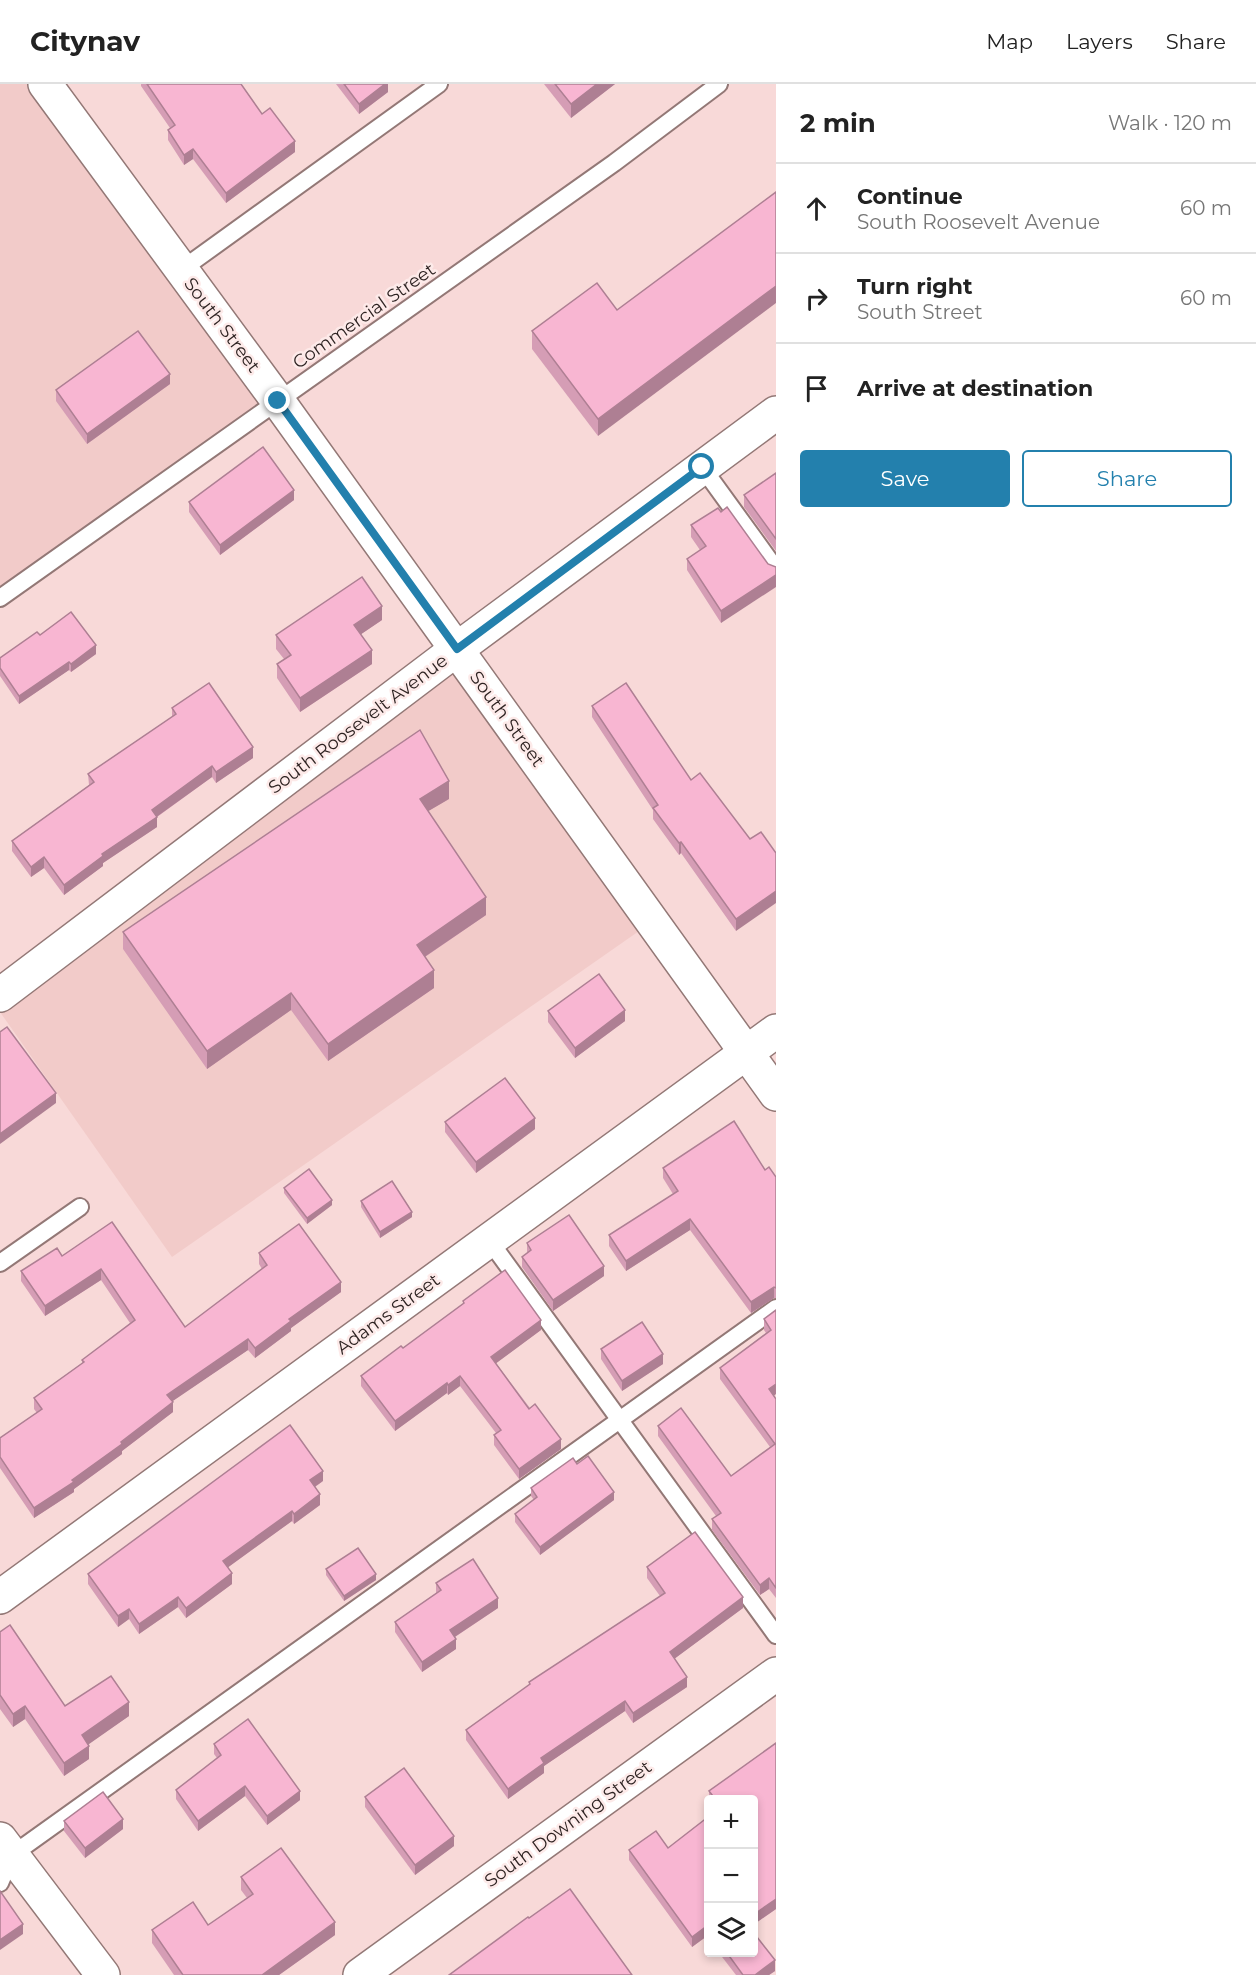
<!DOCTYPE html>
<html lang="en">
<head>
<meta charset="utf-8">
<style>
  :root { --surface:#fff; --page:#f6f6f6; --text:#222; --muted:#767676; --line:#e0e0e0; --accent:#2380ad }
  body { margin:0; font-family:Montserrat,sans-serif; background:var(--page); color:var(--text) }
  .controls { position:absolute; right:18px; bottom:18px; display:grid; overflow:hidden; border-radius:6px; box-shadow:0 3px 9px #0003 }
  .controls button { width:54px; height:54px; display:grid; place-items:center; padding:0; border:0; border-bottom:2px solid var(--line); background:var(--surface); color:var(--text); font:30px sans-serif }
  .stop { position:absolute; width:18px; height:18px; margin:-14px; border:4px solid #2380ad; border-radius:50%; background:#fff }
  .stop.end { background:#2380ad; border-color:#fff; box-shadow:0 2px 6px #0008 }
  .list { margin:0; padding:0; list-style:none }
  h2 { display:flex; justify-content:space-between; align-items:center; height:78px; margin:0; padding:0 24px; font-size:26px }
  h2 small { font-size:20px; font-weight:400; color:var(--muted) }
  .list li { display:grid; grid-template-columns:39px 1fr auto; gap:18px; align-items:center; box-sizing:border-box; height:90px; padding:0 24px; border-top:2px solid var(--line) }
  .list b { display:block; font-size:22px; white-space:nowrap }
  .list p { margin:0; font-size:20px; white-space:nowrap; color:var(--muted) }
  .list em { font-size:20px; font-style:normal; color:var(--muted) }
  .actions { display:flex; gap:12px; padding:18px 24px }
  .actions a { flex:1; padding:14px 0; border:2px solid var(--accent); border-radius:6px; text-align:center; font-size:21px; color:var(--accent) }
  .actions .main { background:var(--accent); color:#fff }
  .icon { flex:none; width:33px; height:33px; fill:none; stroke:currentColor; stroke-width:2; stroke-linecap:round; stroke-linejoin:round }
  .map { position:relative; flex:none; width:776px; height:1891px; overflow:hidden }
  header { display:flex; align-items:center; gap:36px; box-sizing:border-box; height:84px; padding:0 30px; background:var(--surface); border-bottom:2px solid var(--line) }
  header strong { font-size:28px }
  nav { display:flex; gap:33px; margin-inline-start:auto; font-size:21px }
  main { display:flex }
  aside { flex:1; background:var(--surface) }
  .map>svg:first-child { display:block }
  .built { fill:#f2cbc9 }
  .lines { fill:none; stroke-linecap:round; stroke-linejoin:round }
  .lane-casing { stroke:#937876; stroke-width:20 }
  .street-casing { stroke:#937876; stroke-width:36 }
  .secondary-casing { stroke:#937876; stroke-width:36 }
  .lane { stroke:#fff; stroke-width:16 }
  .street { stroke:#fff; stroke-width:33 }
  .secondary { stroke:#fff; stroke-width:33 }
  .wall { fill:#d59db5 }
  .shaded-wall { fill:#ae7f93 }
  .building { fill:#f8b6d2; stroke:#ae7f93; stroke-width:1.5 }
  .route { stroke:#2380ad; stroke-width:8 }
  .labels { text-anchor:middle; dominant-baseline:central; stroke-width:5; stroke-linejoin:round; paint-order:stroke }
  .street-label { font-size:18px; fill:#2e2322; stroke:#fdeae9 }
</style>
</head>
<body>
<header>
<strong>Citynav</strong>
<nav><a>Map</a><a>Layers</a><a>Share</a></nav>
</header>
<main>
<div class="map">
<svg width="776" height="1891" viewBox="0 0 776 1891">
  <rect width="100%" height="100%" fill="#f8d9d8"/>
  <g class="built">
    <path d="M0 0H45L278 317 0 514Z"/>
    <path d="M457 565 652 838 172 1173 0 928V911Z"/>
  </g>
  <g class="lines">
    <g class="lane-casing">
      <g id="lane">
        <path d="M181 186 439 0"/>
        <path d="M702 383 776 485"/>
        <path d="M0 514 614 79 719 0"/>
        <path d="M489 1156 776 1551"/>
        <path d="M0 1179 80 1123"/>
        <path d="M0 1799 12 1771 776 1224"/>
      </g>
    </g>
    <g class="street-casing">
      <g id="street">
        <path d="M0 911 457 565 776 329"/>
        <path d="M0 1513 776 947"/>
        <path d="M0 1755 103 1891"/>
        <path d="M360 1891 776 1590"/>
      </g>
    </g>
    <g class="secondary-casing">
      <path id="secondary" d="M45 0 278 317 776 1010"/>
    </g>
    <use href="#lane" class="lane"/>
    <use href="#street" class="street"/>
    <use href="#secondary" class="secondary"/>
  </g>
  <g class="wall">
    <path d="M141 0H241L262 30 295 68 226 119 193 75 184 81 168 56V46L170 44 141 2Z"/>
    <path d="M336 0H388V8L359 30Z"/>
    <path d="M544 0H615L571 34Z"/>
    <path d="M617 226 598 352 532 265V247Z"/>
    <path d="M170 300 87 360 56 317V306Z"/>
    <path d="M776 389V467L744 423V411Z"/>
    <path d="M294 416 220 471 189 428V418Z"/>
    <path d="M721 428 768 480 721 539 687 486V475L700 466 691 453V441Z"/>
    <path d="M382 536 361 550 372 580 300 628 277 594V580L284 575 276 565V551Z"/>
    <path d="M40 551 96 570 71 588 69 586 19 620 0 592V574Z"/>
    <path d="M592 622 691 696 750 755 736 847 681 769 679 771 653 735V726L592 633Z"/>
    <path d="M172 624 253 674 216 699 212 693 157 733V743L103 779V782L64 811 44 784 31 793 12 767V757L89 701 88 690 172 633Z"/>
    <path d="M449 715 428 727 486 831 425 873 434 904 328 977 291 926 207 985 123 865V848Z"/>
    <path d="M548 927 625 937 575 974 548 938Z"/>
    <path d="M445 1038 535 1045 476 1089 445 1048Z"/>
    <path d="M663 1084 765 1086 776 1093V1214H774L751 1229 690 1146 626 1187 609 1162V1151L673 1110 663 1094Z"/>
    <path d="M284 1104 332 1121 307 1140 284 1109Z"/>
    <path d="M361 1117 412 1133 380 1154 361 1123Z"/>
    <path d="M112 1138 185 1243 262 1185 259 1180V1169L341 1208 291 1244V1247L255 1274 248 1266 172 1317 173 1328 122 1367V1370L74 1405V1408L34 1434 0 1384V1354L37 1329 34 1325V1314L82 1279V1276L130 1239 101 1196 45 1232 21 1197V1187L62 1172Z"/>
    <path d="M527 1159 604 1192 553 1227 522 1183V1173L527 1170Z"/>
    <path d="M463 1217 541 1246 496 1279 561 1365 519 1395 494 1361V1351L496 1349 460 1302 448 1311 447 1309 395 1347 361 1302V1292L403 1264 463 1220Z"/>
    <path d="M776 1226 774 1312 776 1315V1514L769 1505 760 1511 712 1446V1435L716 1432 658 1352V1342L731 1392 770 1363 720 1295V1284L766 1249 764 1246V1235Z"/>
    <path d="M601 1265 663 1280 622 1307 601 1275Z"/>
    <path d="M577 1380 614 1416 540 1471 515 1438V1430L534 1416 531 1412V1404Z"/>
    <path d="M323 1397 315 1403 320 1421 294 1440 292 1437 228 1483 232 1500 186 1534 178 1523 139 1550 129 1535 118 1543 88 1500V1490Z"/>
    <path d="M647 1483 743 1524 674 1575 687 1603 633 1639 625 1627 544 1682V1689L508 1715 466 1656V1646L529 1601V1598L660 1512 647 1494Z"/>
    <path d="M326 1485 376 1496 344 1517 326 1491Z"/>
    <path d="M436 1499 498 1524 455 1553 456 1565 422 1588 395 1548V1538L436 1509Z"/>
    <path d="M0 1548 65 1622 129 1632 88 1660 89 1675 64 1692 25 1635 13 1643 0 1625Z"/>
    <path d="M776 1659V1825L753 1841V1716H709V1707Z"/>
    <path d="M214 1660 300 1716 267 1741 245 1712 198 1747 176 1715V1706L217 1674 214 1670Z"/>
    <path d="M365 1713 454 1762 415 1791 365 1723Z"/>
    <path d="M708 1733V1854L707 1852 692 1863 629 1776V1766L668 1764Z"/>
    <path d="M64 1737 123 1745 85 1774 64 1747Z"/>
    <path d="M241 1793 335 1851 279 1891H174L152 1859V1846L208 1841 247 1814 241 1806Z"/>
    <path d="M719 1869H753L775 1887 769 1891H736Z"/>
  </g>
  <g class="shaded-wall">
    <path d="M385 0H388V8L359 30V20Z"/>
    <path d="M597 0H615L571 34V20Z"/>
    <path d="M295 57V68L226 119V109Z"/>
    <path d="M193 65V75L184 81V71Z"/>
    <path d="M776 202V219L598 352V335Z"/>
    <path d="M170 290V300L87 360V350Z"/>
    <path d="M294 406V416L220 471V461Z"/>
    <path d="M776 491V503L721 539V527Z"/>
    <path d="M382 522V536L354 555V541Z"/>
    <path d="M96 561V570L71 588V580Z"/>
    <path d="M372 566V580L300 628V614Z"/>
    <path d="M69 578V586L19 620V612Z"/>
    <path d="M253 663V674L216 699V688Z"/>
    <path d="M212 682V693L155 734 157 733V743L103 779V782L64 811V801L152 726Z"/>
    <path d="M449 697V715L420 732V715Z"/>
    <path d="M681 758V769L679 771V759Z"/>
    <path d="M44 773V784L31 793V783Z"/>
    <path d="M776 807V819L736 847V835Z"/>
    <path d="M486 813V831L417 878V861Z"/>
    <path d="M434 886V904L328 977V960Z"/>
    <path d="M291 909V926L207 985V967Z"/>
    <path d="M625 926V937L575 974V964Z"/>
    <path d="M56 1009V1019L0 1060V1050Z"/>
    <path d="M535 1034V1045L476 1089V1078Z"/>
    <path d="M332 1116V1121L307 1140V1134Z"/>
    <path d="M412 1128V1133L380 1154V1148Z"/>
    <path d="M690 1135V1146L626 1187V1177Z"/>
    <path d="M604 1182V1192L553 1227V1216Z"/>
    <path d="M101 1185V1196L45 1232V1222Z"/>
    <path d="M341 1198V1208L291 1244V1247L255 1274V1264L289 1235Z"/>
    <path d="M774 1203V1214L751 1229V1218Z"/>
    <path d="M541 1236V1246L491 1283V1273Z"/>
    <path d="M248 1255V1266L167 1321V1311Z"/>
    <path d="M663 1270V1280L622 1307V1297Z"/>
    <path d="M460 1292V1302L448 1311V1301Z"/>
    <path d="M447 1299V1309L395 1347V1337Z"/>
    <path d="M776 1300V1310L769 1316V1305Z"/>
    <path d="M173 1318V1328L122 1367V1370L74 1405V1408L34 1434V1424L72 1396Z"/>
    <path d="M561 1355V1365L519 1395V1385Z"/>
    <path d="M323 1387V1397L310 1406V1396Z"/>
    <path d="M614 1408V1416L540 1471V1463Z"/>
    <path d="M320 1410V1421L294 1440V1430Z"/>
    <path d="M292 1427V1437L223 1487V1477Z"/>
    <path d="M232 1489V1500L186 1534V1524Z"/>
    <path d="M376 1490V1496L344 1517V1512Z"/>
    <path d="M769 1494V1505L760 1511V1501Z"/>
    <path d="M178 1513V1523L139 1550V1540Z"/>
    <path d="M743 1513V1524L670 1578V1568Z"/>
    <path d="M498 1514V1524L450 1556V1546Z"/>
    <path d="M129 1525V1535L118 1543V1532Z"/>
    <path d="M456 1555V1565L422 1588V1578Z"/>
    <path d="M687 1593V1603L633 1639V1629Z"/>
    <path d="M625 1617V1627L544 1682V1689L508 1715V1705L541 1674Z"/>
    <path d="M129 1618V1632L82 1665V1651Z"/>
    <path d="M25 1622V1635L13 1643V1630Z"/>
    <path d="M89 1662V1675L64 1692V1679Z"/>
    <path d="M245 1702V1712L198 1747V1737Z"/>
    <path d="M300 1707V1716L267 1741V1732Z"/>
    <path d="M123 1735V1745L85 1774V1764Z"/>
    <path d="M454 1752V1762L415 1791V1781Z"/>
    <path d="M776 1815V1825L753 1841V1831Z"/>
    <path d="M335 1838V1851L279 1891H262Z"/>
    <path d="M23 1840V1850L0 1866V1856Z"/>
    <path d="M707 1842V1852L692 1863V1853Z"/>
    <path d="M775 1876V1887L769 1891H755Z"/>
  </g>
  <g class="building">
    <path d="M147 0H241L262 30 270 24 295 57 226 109 193 65 184 71 168 46 175 41Z"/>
    <path d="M344 0H385L359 20Z"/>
    <path d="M555 0H597L571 20Z"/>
    <path d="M776 108V202L598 335 532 247 597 199 617 226Z"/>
    <path d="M138 247 170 290 87 350 56 306Z"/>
    <path d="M263 363 294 406 220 461 189 418Z"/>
    <path d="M776 389V455L744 411Z"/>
    <path d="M727 423 768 480 776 483V491L721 527 687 475 706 462 691 441 718 424 721 428Z"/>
    <path d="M362 493 382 522 354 541 372 566 300 614 277 580 291 571 276 551Z"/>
    <path d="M71 528 96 561 71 580 69 578 19 612 0 584V574L37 548 40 551Z"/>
    <path d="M209 599 253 663 216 688 212 682 152 726 157 733 102 770 103 772 64 801 44 773 31 783 12 757 94 698 88 690 176 630 172 624Z"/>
    <path d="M626 599 691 696 700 689 750 755 761 748 776 769V807L736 835 681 758 679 759 653 724 658 721 592 622Z"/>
    <path d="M420 646 449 697 420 715 486 813 417 861 434 886 328 960 291 909 207 967 123 848Z"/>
    <path d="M599 890 625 926 575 964 548 927Z"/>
    <path d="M7 943 56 1009 0 1050V948Z"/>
    <path d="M505 994 535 1034 476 1078 445 1038Z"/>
    <path d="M734 1037 765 1086 769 1083 776 1093V1204L774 1203 751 1218 690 1135 626 1177 609 1151 678 1107 663 1084Z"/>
    <path d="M309 1085 332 1116 307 1134 284 1104Z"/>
    <path d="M392 1097 412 1128 380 1148 361 1117Z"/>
    <path d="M569 1131 604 1182 553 1216 522 1173 531 1166 527 1159Z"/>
    <path d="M112 1138 185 1243 267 1181 259 1169 299 1140 341 1198 289 1235 291 1237 255 1264 248 1255 167 1311 173 1318 121 1358 122 1360 72 1396 74 1398 34 1424 0 1373V1354L42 1325 34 1314 84 1278 82 1276 135 1236 101 1185 45 1222 21 1187 57 1164 62 1172Z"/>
    <path d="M505 1186 541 1236 491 1273 529 1325 535 1320 561 1355 519 1385 494 1351 501 1346 460 1292 448 1301 447 1299 395 1337 361 1292 401 1262 403 1264 464 1219 463 1217Z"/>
    <path d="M776 1226V1300L769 1305 776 1315V1504L769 1494 760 1501 712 1435 721 1429 658 1342 681 1324 731 1392 775 1360 720 1284 771 1246 764 1235Z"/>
    <path d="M642 1238 663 1270 622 1297 601 1265Z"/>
    <path d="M290 1341 323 1387 310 1396 320 1410 294 1430 292 1427 223 1477 232 1489 186 1524 178 1513 139 1540 129 1525 118 1532 88 1490Z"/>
    <path d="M588 1372 614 1408 540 1463 515 1430 537 1413 531 1404 573 1374 577 1380Z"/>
    <path d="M695 1448 743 1513 670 1568 687 1593 633 1629 625 1617 541 1674 544 1679 508 1705 466 1646 530 1600 529 1598 665 1509 647 1483Z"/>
    <path d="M358 1464 376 1490 344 1512 326 1485Z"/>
    <path d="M473 1475 498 1514 450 1546 456 1555 422 1578 395 1538 441 1506 436 1499Z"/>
    <path d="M10 1541 65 1622 111 1592 129 1618 82 1651 89 1662 64 1679 25 1622 13 1630 0 1611V1548Z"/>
    <path d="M248 1635 300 1707 267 1732 245 1702 198 1737 176 1706 221 1671 214 1660Z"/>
    <path d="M776 1659V1815L753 1831V1716H716L709 1707Z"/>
    <path d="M404 1684 454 1752 415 1781 365 1713Z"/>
    <path d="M103 1708 123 1735 85 1764 64 1737Z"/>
    <path d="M708 1733V1844L707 1842 692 1853 629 1766 656 1747 668 1764Z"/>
    <path d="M281 1764 335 1838 262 1891H183L152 1846 193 1818 208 1841 253 1810 241 1793Z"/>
    <path d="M570 1805 632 1891H449L528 1833 529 1834Z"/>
    <path d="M0 1807 23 1840 0 1856Z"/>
    <path d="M753 1848 775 1876 755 1891H743L727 1869H753Z"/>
  </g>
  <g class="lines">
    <path class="route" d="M278 317 457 565 702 383"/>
  </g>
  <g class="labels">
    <g class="street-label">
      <text transform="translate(364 232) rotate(-35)">Commercial Street</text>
      <text transform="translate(222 241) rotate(53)">South Street</text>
      <text transform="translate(507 635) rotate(54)">South Street</text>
      <text transform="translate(358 640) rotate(-37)">South Roosevelt Avenue</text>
      <text transform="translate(388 1230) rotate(-36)">Adams Street</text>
      <text transform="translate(568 1740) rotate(-36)">South Downing Street</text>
    </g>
  </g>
</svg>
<div class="controls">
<button>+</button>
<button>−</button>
<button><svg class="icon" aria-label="layers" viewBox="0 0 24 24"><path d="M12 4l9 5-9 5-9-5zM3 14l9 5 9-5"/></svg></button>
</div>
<div class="stop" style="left:702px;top:383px"></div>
<div class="stop end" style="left:278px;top:317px"></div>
</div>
<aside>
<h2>2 min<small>Walk · 120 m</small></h2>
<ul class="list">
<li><svg class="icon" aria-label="ahead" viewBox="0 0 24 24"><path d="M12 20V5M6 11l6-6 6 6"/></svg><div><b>Continue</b><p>South Roosevelt Avenue</p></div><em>60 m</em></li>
<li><svg class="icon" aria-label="right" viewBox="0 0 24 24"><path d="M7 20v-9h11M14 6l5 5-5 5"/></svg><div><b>Turn right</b><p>South Street</p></div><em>60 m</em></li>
<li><svg class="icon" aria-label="arrive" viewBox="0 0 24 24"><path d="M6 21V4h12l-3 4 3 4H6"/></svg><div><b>Arrive at destination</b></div></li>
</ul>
<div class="actions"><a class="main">Save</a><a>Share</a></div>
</aside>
</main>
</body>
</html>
